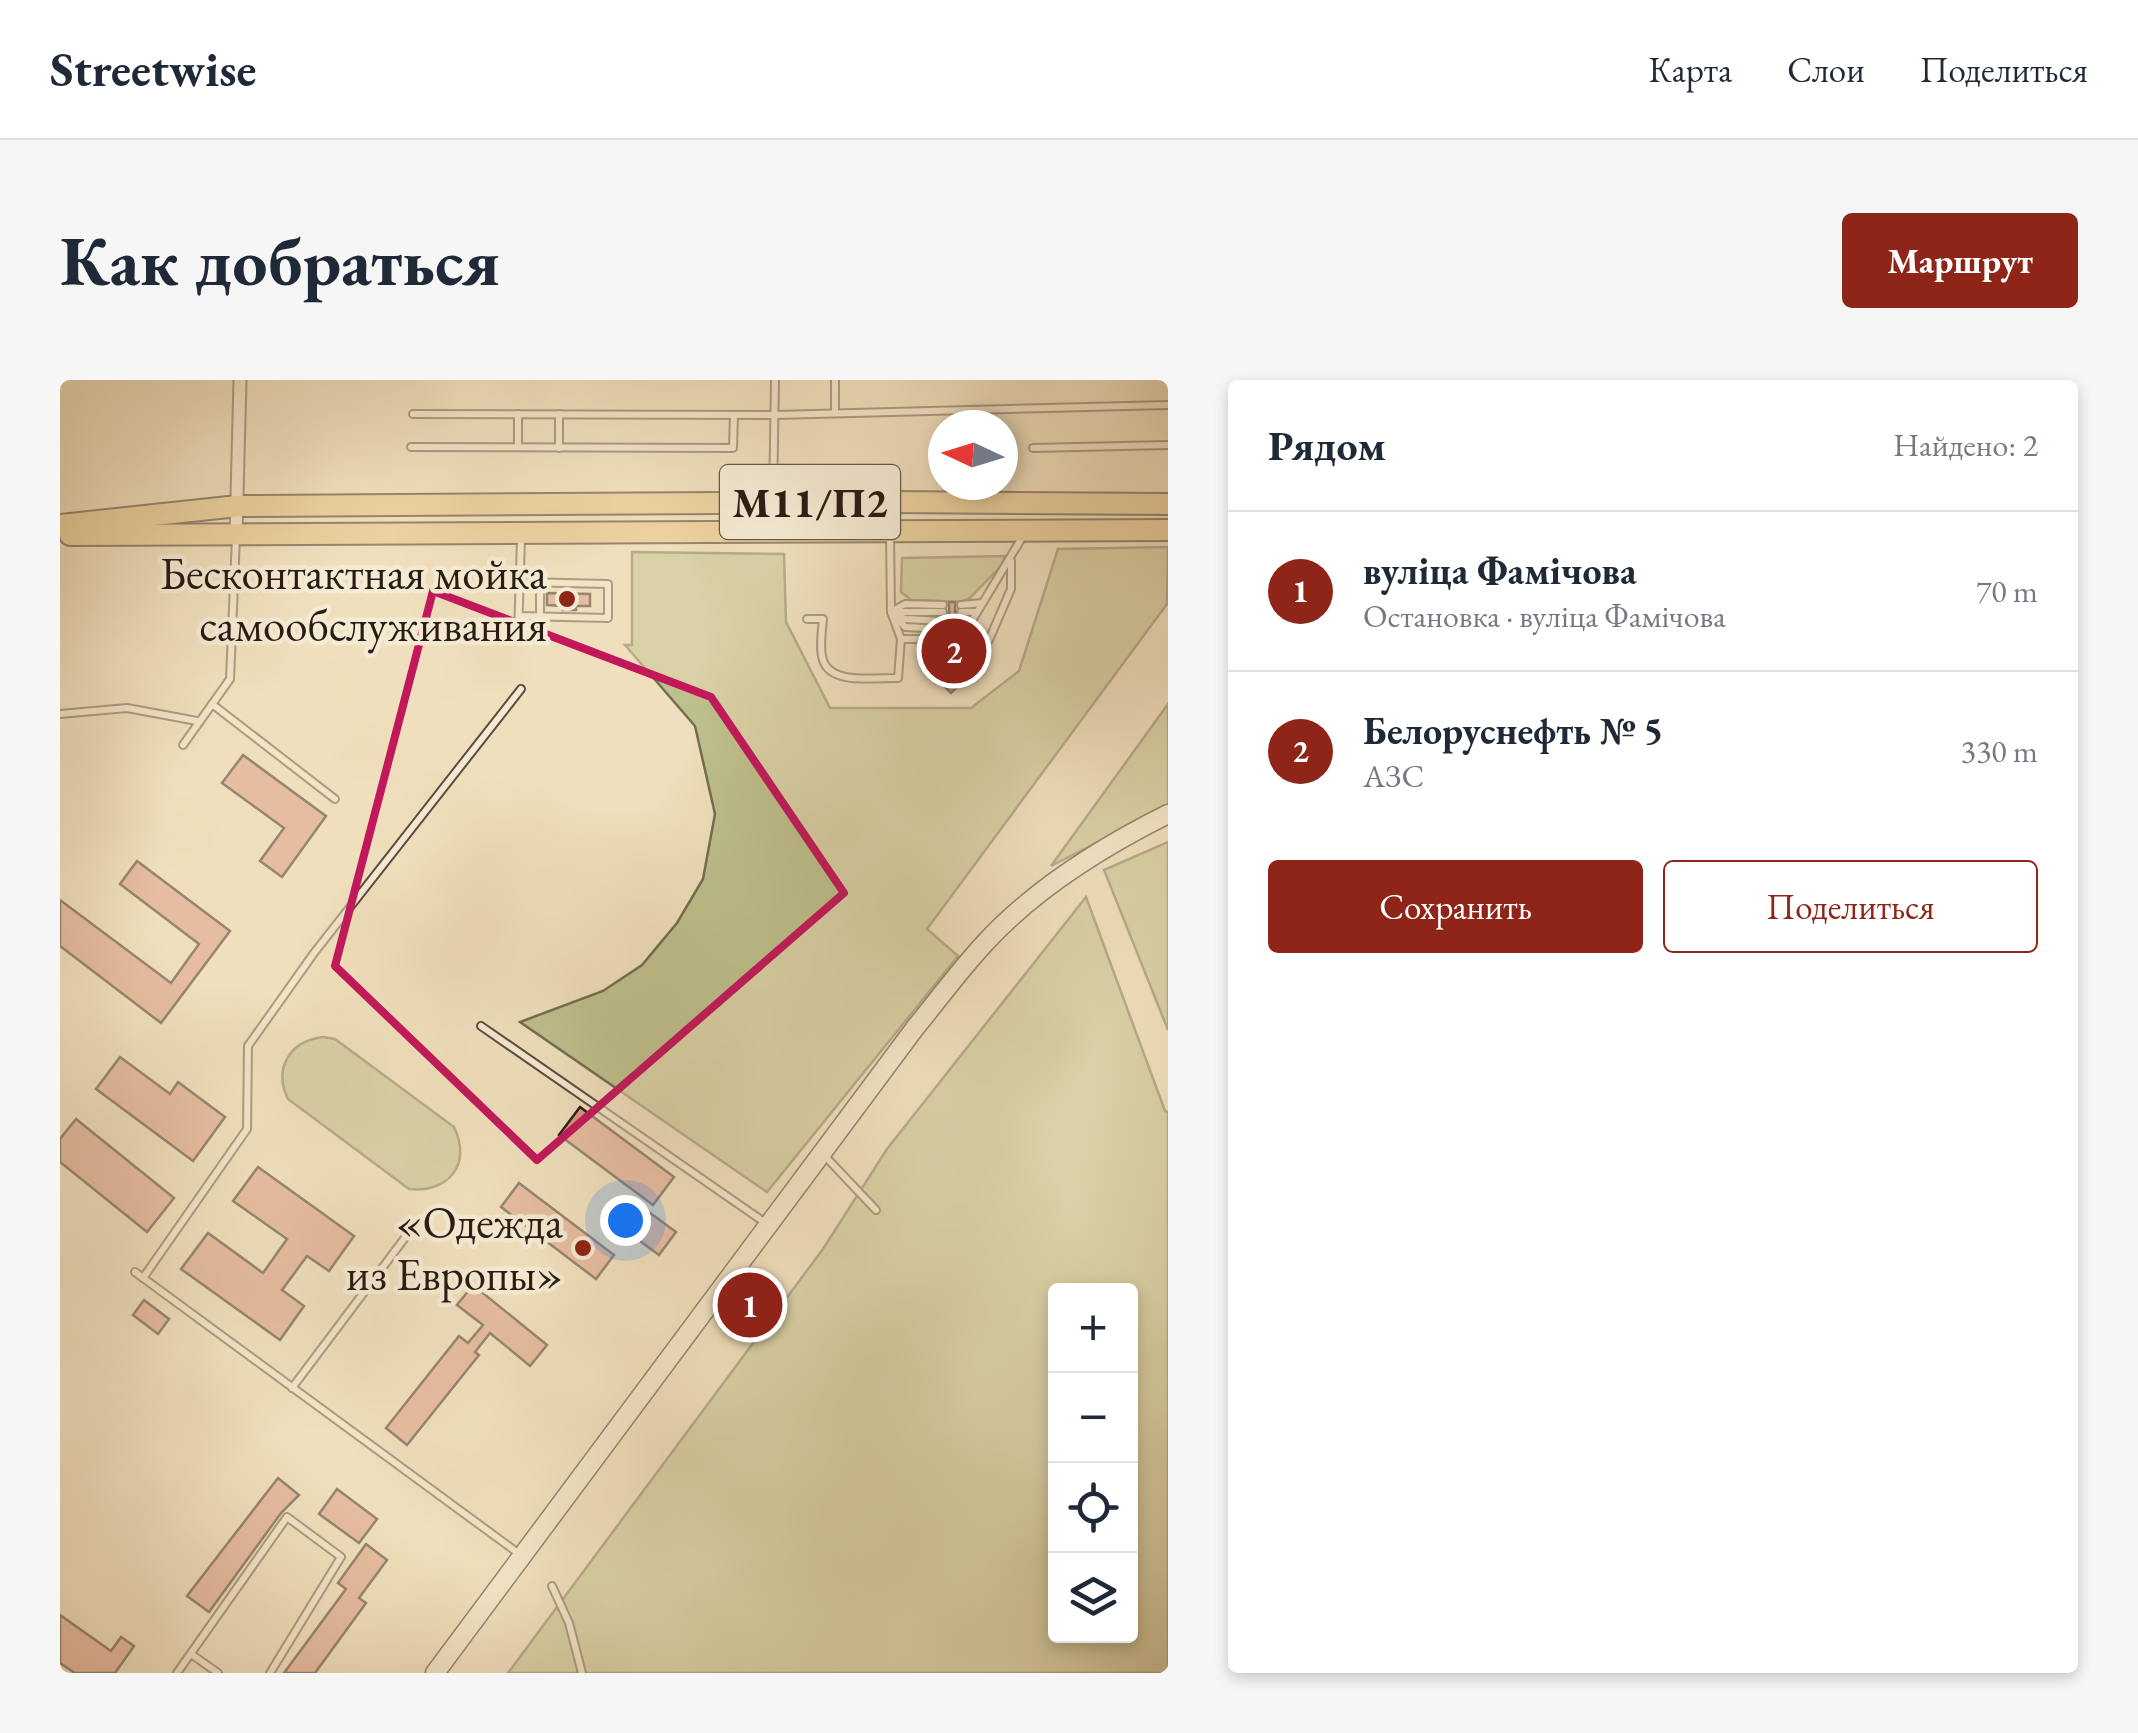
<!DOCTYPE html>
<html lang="ru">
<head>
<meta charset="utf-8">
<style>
  :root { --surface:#fff; --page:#f6f6f7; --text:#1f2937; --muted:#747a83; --line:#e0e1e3; --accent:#8f2418 }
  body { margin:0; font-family:"EB Garamond",serif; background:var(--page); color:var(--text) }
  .controls { position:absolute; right:30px; bottom:30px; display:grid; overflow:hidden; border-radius:10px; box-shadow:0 5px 15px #0003 }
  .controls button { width:90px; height:90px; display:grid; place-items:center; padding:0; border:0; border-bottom:2px solid var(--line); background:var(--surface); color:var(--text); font:50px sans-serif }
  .compass { position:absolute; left:868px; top:30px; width:90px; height:90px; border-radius:50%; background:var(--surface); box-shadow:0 5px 15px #0003; rotate:274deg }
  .you { position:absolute; left:565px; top:840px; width:35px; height:35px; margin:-25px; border:8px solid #fff; border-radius:50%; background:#1a73e8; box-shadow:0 0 0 15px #1a73e833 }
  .badge { display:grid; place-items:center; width:65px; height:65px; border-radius:50%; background:var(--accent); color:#fff; font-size:32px; font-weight:700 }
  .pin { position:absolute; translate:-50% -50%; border:5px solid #fff; box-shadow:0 2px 10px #0006 }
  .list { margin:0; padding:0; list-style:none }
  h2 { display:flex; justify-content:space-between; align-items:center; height:130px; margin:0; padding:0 40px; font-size:42px }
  h2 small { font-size:32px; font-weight:400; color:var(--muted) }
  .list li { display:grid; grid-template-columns:65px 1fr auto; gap:30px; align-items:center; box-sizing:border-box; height:160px; padding:0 40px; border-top:2px solid var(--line) }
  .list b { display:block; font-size:38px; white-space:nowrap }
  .list p { margin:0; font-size:32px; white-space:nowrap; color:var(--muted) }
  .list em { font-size:32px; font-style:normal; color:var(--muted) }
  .actions { display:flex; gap:20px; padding:30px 40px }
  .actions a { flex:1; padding:22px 0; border:2px solid var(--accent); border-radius:10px; text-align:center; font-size:35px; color:var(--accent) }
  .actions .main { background:var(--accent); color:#fff }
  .icon { flex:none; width:55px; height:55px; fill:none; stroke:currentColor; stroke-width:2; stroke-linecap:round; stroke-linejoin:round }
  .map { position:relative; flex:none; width:1108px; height:1293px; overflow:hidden; border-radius:10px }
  header { display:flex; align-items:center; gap:60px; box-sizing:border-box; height:140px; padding:0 50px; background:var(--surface); border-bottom:2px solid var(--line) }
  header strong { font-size:48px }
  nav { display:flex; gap:55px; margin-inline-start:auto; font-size:35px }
  .intro { display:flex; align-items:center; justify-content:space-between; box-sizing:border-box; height:240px; padding:0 60px }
  h1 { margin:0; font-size:70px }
  .button { padding:25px 45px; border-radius:10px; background:var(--accent); color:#fff; font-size:35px; font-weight:700 }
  main { display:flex; gap:60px; padding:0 60px }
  aside { flex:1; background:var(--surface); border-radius:10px; box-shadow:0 5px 15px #0003 }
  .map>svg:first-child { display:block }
  .green { fill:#bec08d; stroke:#736e50; stroke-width:2.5; fill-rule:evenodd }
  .building { fill:#db9682; stroke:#281c14; stroke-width:2.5 }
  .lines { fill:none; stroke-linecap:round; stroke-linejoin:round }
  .service-casing { stroke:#5a4d3e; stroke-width:10 }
  .minor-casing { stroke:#5a4d3e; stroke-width:15 }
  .secondary-casing { stroke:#281c14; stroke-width:21 }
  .trunk-casing { stroke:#281c14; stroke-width:24 }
  .service { stroke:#f5ead3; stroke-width:6 }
  .minor { stroke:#f5ead3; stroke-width:11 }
  .secondary { stroke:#f5ead3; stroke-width:18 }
  .trunk { stroke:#e8c07e; stroke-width:20 }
  .marked { fill:none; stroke:#c2185b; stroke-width:8; stroke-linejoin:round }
  .poi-dot { fill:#8f2418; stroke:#f5ead3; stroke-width:4 }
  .labels { text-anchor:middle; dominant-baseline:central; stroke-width:9; stroke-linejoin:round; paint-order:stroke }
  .shield { fill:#f5ead3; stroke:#665a4d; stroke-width:2.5 }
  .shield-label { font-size:42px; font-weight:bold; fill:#281c14 }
  .poi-label { font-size:45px; fill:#281c14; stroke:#f5ead3; text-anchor:end }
</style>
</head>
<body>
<header>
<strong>Streetwise</strong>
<nav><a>Карта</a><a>Слои</a><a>Поделиться</a></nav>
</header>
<div class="intro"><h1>Как добраться</h1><a class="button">Маршрут</a></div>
<main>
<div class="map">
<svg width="1108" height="1293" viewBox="0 0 1108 1293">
  <rect width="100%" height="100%" fill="#f0dfbc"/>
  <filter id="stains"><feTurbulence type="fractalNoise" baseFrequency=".002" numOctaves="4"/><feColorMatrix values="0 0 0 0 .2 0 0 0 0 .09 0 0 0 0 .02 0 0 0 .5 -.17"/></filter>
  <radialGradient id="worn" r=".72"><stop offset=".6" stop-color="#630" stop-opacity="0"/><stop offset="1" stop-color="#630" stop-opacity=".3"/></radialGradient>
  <g class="green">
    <path d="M1108 167 1107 224 867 549 898 576 707 812 460 642 543 611 582 585 617 543 643 499 655 434 635 346 565 265H572V172L724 174 726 242 770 328H911L959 291 998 169Z"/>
    <path d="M946 176 941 186 910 218 901 222 851 220 841 212 842 178Z"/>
    <path d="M1108 324V426L991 486Z"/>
    <path d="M1108 462V650L1044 490Z"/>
    <path d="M1026 517 1105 731 1108 732V1293H448L763 869 827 769ZM996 911H1070V1256H996Z"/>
    <path d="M263 657 275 659 394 747C412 784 389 813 349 809L228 719C213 688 230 661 263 657Z"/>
  </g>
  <g class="building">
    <path d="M487 213 530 214V226H516V230H503L504 226 487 225Z"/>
    <path d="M889 222H895V235L901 239 898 260 902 265 903 284 912 292 891 313 874 295 884 285 883 266 890 260Z"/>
    <path d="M183 375 266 436 222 497 200 481 224 448 162 403Z"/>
    <path d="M77 481 170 551 101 643 0 566V520L111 603 139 564 60 504Z"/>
    <path d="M60 677 110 714 118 702 165 737 133 781 36 709Z"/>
    <path d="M520 727 614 797 593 825 499 755Z"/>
    <path d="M16 739 114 818 87 852 0 782V759Z"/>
    <path d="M198 787 294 856 269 891 247 876 222 910 244 926 220 960 121 889 148 853 203 893 227 859 173 821Z"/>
    <path d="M459 803 554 875 536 899 441 827Z"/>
    <path d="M582 827 616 852 599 875 565 850Z"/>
    <path d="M413 905 487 965 470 986 430 953 415 972 419 975 347 1065 326 1048 399 956 408 963 423 945 397 925Z"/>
    <path d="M84 920 109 939 98 954 73 935Z"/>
    <path d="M218 1098 239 1115 221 1133 149 1232 127 1216Z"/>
    <path d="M277 1109 317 1139 299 1163 259 1134Z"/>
    <path d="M306 1164 327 1180 299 1218 306 1223 255 1293H224L286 1209 278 1203Z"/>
    <path d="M0 1235 51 1271 61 1257 74 1266 55 1293H15L0 1283Z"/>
  </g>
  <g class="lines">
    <g class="service-casing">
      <g id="service">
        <path d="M775 0V33"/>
        <path d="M353 34 715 35 1108 25"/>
        <path d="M351 67 673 68 674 35"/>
        <path d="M458 67V34"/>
        <path d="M499 68V34"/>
        <path d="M973 68 1108 65"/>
        <path d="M713 121 715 0"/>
        <path d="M830 156 831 232 841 259H883"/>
        <path d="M901 225 922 223"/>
        <path d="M831 232 845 224 883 225"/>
        <path d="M832 232H883"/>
        <path d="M901 232H917"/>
        <path d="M836 235 845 239 883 241"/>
        <path d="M459 236 548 238V204L460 202"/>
        <path d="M835 236 845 247 883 249"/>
        <path d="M480 237V203"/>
        <path d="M747 239H763C762 251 759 269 763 280 771 306 818 297 838 298L841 259"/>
        <path d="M458 257 461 158"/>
        <path d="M905 259 907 249 963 156"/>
        <path d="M905 259 929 260 951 209V181"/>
        <path d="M152 324 275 419"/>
        <path d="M0 334 67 328 137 341"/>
        <path d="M123 365 170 299 176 157"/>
        <path d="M421 646 707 844"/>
        <path d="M763 774 816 830"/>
        <path d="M75 892 458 1173"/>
        <path d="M83 898 187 749 188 666 254 573 461 309"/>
        <path d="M232 1008 350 851"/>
        <path d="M492 1206 509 1243 522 1293"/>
        <path d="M131 1274 158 1293"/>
        <path d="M117 1293 227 1137 281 1177 210 1293"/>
      </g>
    </g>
    <g class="minor-casing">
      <path id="minor" d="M176 155 180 0"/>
    </g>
    <g class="secondary-casing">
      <path id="secondary" d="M375 1293 855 648C878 620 899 591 924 564 974 509 1042 467 1108 434"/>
    </g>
    <g class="trunk-casing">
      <g id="trunk">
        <path d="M0 145 178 126 830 122 1108 124"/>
        <path d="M10 155 1108 150"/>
      </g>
    </g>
    <use href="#service" class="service"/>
    <use href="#minor" class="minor"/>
    <use href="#secondary" class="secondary"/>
    <use href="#trunk" class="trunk"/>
  </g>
  <path d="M0 0H1108V1293H0ZM373 211 651 317 784 513 477 780 275 586Z" fill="#f0dfbc" fill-opacity=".55" fill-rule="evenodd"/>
  <path class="marked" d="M373 211 651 317 784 513 477 780 275 586Z"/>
  <g class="poi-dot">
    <circle cx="507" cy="219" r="10"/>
    <circle cx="523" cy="868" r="10"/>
  </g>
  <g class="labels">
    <rect class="shield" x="660" y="85" width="180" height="74" rx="8"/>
    <g class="shield-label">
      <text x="750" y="122">М11/П2</text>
    </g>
    <g class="poi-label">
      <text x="487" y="193">Бесконтактная мойка<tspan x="487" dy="52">самообслуживания</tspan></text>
      <text x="503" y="842">«Одежда<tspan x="503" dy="52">из Европы»</tspan></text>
    </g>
  </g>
  <rect width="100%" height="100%" filter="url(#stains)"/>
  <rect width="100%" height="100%" fill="url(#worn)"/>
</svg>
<div class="controls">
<button>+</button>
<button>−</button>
<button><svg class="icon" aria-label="locate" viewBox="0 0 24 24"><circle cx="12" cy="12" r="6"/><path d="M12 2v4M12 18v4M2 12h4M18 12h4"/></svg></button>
<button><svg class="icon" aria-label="layers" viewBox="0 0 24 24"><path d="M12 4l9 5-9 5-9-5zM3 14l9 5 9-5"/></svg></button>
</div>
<svg class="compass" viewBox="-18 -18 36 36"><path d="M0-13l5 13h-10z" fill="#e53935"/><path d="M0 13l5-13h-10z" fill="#747a83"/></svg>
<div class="you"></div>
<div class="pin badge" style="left:690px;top:925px">1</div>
<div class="pin badge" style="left:894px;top:271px">2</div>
</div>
<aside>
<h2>Рядом<small>Найдено: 2</small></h2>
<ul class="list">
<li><span class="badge">1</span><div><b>вуліца Фамічова</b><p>Остановка · вуліца Фамічова</p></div><em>70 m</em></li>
<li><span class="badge">2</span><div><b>Белоруснефть № 5</b><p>АЗС</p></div><em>330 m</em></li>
</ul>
<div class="actions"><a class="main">Сохранить</a><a>Поделиться</a></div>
</aside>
</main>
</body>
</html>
